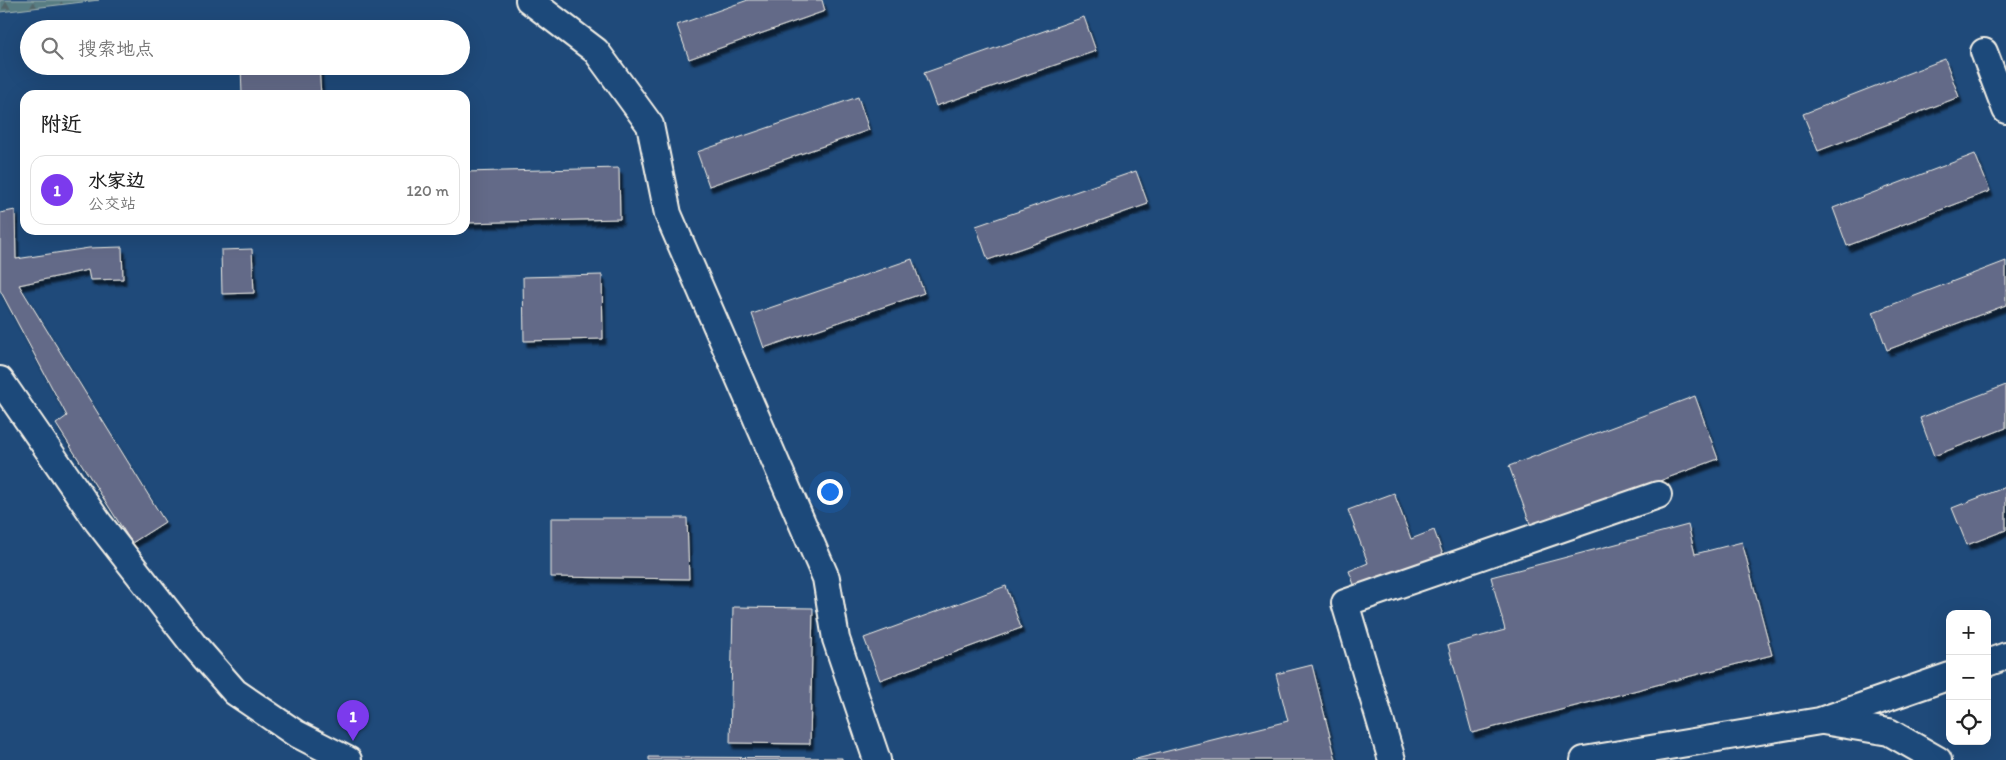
<!DOCTYPE html>
<html lang="zh">
<head>
<meta charset="utf-8">
<style>
  :root { --surface:#fff; --page:#f6f6f6; --text:#222; --muted:#767676; --line:#e0e0e0; --accent:#7c3aed }
  body { margin:0; font-family:Itim,"LXGW WenKai TC",sans-serif; background:var(--page); color:var(--text) }
  .controls { position:absolute; right:15px; bottom:15px; display:grid; overflow:hidden; border-radius:10px; box-shadow:0 5px 20px #0002 }
  .controls button { width:45px; height:45px; display:grid; place-items:center; padding:0; border:0; border-bottom:1px solid var(--line); background:var(--surface); color:var(--text); font:25px sans-serif }
  .you { position:absolute; left:829px; top:491px; width:18px; height:18px; margin:-12px; border:4px solid #fff; border-radius:50%; background:#1a73e8; box-shadow:0 0 0 8px #1a73e833 }
  .badge { display:grid; place-items:center; width:32px; height:32px; border-radius:50%; background:var(--accent); color:#fff; font-size:16px; font-weight:700 }
  .pin { position:absolute; translate:-50% -41px; filter:drop-shadow(0 1px 2px #0008) }
  .pin::after { content:''; position:absolute; top:26px; width:18px; height:15px; background:inherit; clip-path:polygon(0 0,100% 0,50% 100%) }
  .list { margin:0; padding:0; list-style:none }
  h2 { display:flex; justify-content:space-between; align-items:center; height:65px; margin:0; padding:0 20px; font-size:21px }
  h2 small { font-size:16px; font-weight:400; color:var(--muted) }
  .list li { display:grid; grid-template-columns:32px 1fr auto; gap:15px; align-items:center; box-sizing:border-box; height:70px; margin:0 10px 10px; padding:0 10px; border:1px solid var(--line); border-radius:15px }
  .list b { display:block; font-size:19px; white-space:nowrap }
  .list p { margin:0; font-size:16px; white-space:nowrap; color:var(--muted) }
  .list em { font-size:16px; font-style:normal; color:var(--muted) }
  .icon { flex:none; width:28px; height:28px; fill:none; stroke:currentColor; stroke-width:2; stroke-linecap:round; stroke-linejoin:round }
  .map { position:relative; flex:none; width:2006px; height:760px; overflow:hidden }
  .search { position:absolute; background:var(--surface); box-shadow:0 5px 20px #0002; left:20px; top:20px; width:450px; height:55px; display:flex; align-items:center; gap:12px; box-sizing:border-box; padding:0 18px; border-radius:28px; color:var(--muted); font-size:19px }
  .panel { position:absolute; background:var(--surface); box-shadow:0 5px 20px #0002; left:20px; top:90px; width:450px; height:145px; border-radius:15px }
  .map>svg:first-child { display:block }
  .forest { fill:url(#forest-firs); stroke:#a6b7b6 }
  .building { fill:#646b88; stroke:#f4f1e8; filter:url(#shadow) }
  .lines { fill:none; stroke-linecap:round; stroke-linejoin:round }
  .street-casing { stroke:#f4f1e8; stroke-width:30 }
  .street { stroke:#1f4a7a; stroke-width:26 }
</style>
</head>
<body>
<div class="map">
<svg width="2006" height="760" viewBox="0 0 2006 760">
  <defs>
    <pattern id="forest-firs" width="22" height="20" patternUnits="userSpaceOnUse" patternTransform="scale(1.25)"><rect width="22" height="20" fill="#597d83"/><path d="M5 1l3.5 6h-7zM16 11l3.5 6h-7z" fill="#526568"/></pattern>
    <filter id="shadow"><feDropShadow dx="3" dy="5.5" stdDeviation="1" flood-color="#0009"/></filter>
  </defs>
  <rect width="100%" height="100%" fill="#1f4a7a"/>
  <filter id="ink" filterUnits="userSpaceOnUse"><feTurbulence type="fractalNoise" baseFrequency=".02" numOctaves="2"/><feDisplacementMap in="SourceGraphic" scale="10" xChannelSelector="R" yChannelSelector="G"/><feConvolveMatrix kernelMatrix="1 2 1 2 8 2 1 2 1" color-interpolation-filters="sRGB"/></filter>
  <g filter="url(#ink)">
    <path class="forest" d="M0 0H99L0 12Z"/>
    <g class="building">
      <path d="M748 0H822L825 11 689 59 677 25Z"/>
      <path d="M1084 17 1096 51 936 106 924 73Z"/>
      <path d="M1945 59 1959 97 1818 151 1803 114Z"/>
      <path d="M241 66H319L321 95H242Z"/>
      <path d="M858 97 869 130 709 186 697 152Z"/>
      <path d="M1975 154 1990 191 1847 246 1833 208Z"/>
      <path d="M619 168 620 219 465 223V172Z"/>
      <path d="M1136 171 1148 204 988 260 976 226Z"/>
      <path d="M15 210 16 259 89 248 122 247 123 279 90 280 88 270 19 285 165 522 132 543 56 424 67 416 0 290V213Z"/>
      <path d="M252 249 254 293 222 294 221 250Z"/>
      <path d="M912 259 924 293 764 348 752 314Z"/>
      <path d="M2006 261V305L1887 350 1873 312Z"/>
      <path d="M602 275 603 339 524 341 523 277Z"/>
      <path d="M2006 385V428L1934 456 1920 418Z"/>
      <path d="M1695 396 1718 459 1532 529 1509 466Z"/>
      <path d="M2006 487V530L1967 545 1952 508Z"/>
      <path d="M1394 493 1411 539 1434 530 1447 566 1359 598 1349 571 1368 563 1348 510Z"/>
      <path d="M551 518H687L689 579 551 577Z"/>
      <path d="M1688 525 1695 554 1742 542 1772 655 1472 733 1448 645 1505 630 1491 577Z"/>
      <path d="M1006 586 1021 628 880 680 864 638Z"/>
      <path d="M733 607 813 608 810 744 730 743Z"/>
      <path d="M1312 665 1336 760H1132L1288 721 1276 674Z"/>
      <path d="M649 757 842 758V760H649Z"/>
    </g>
    <g class="lines">
      <g class="street-casing">
        <g id="street">
          <path d="M529 0 596 51 650 125 668 214 826 578 836 639 877 760"/>
          <path d="M1984 52 2006 110"/>
          <path d="M0 380 98 522 193 644 235 692 295 733 348 760"/>
          <path d="M1987 663 2006 656"/>
          <path d="M1823 721 1889 732 1938 760"/>
          <path d="M1392 760 1345 603 1658 495"/>
          <path d="M1584 760 1820 721 1950 676"/>
        </g>
      </g>
      <use href="#street" class="street"/>
    </g>
  </g>
</svg>
<div class="controls">
<button>+</button>
<button>−</button>
<button><svg class="icon" aria-label="locate" viewBox="0 0 24 24"><circle cx="12" cy="12" r="6"/><path d="M12 2v4M12 18v4M2 12h4M18 12h4"/></svg></button>
</div>
<div class="you"></div>
<div class="pin badge" style="left:353px;top:741px">1</div>
<div class="search"><svg class="icon" aria-label="search" viewBox="0 0 24 24"><circle cx="10" cy="10" r="6"/><path d="M15 15l6 6"/></svg>搜索地点</div>
<section class="panel">
<h2>附近<small></small></h2>
<ul class="list">
<li><span class="badge">1</span><div><b>水家边</b><p>公交站</p></div><em>120 m</em></li>
</ul>
</section>
</div>
</body>
</html>
